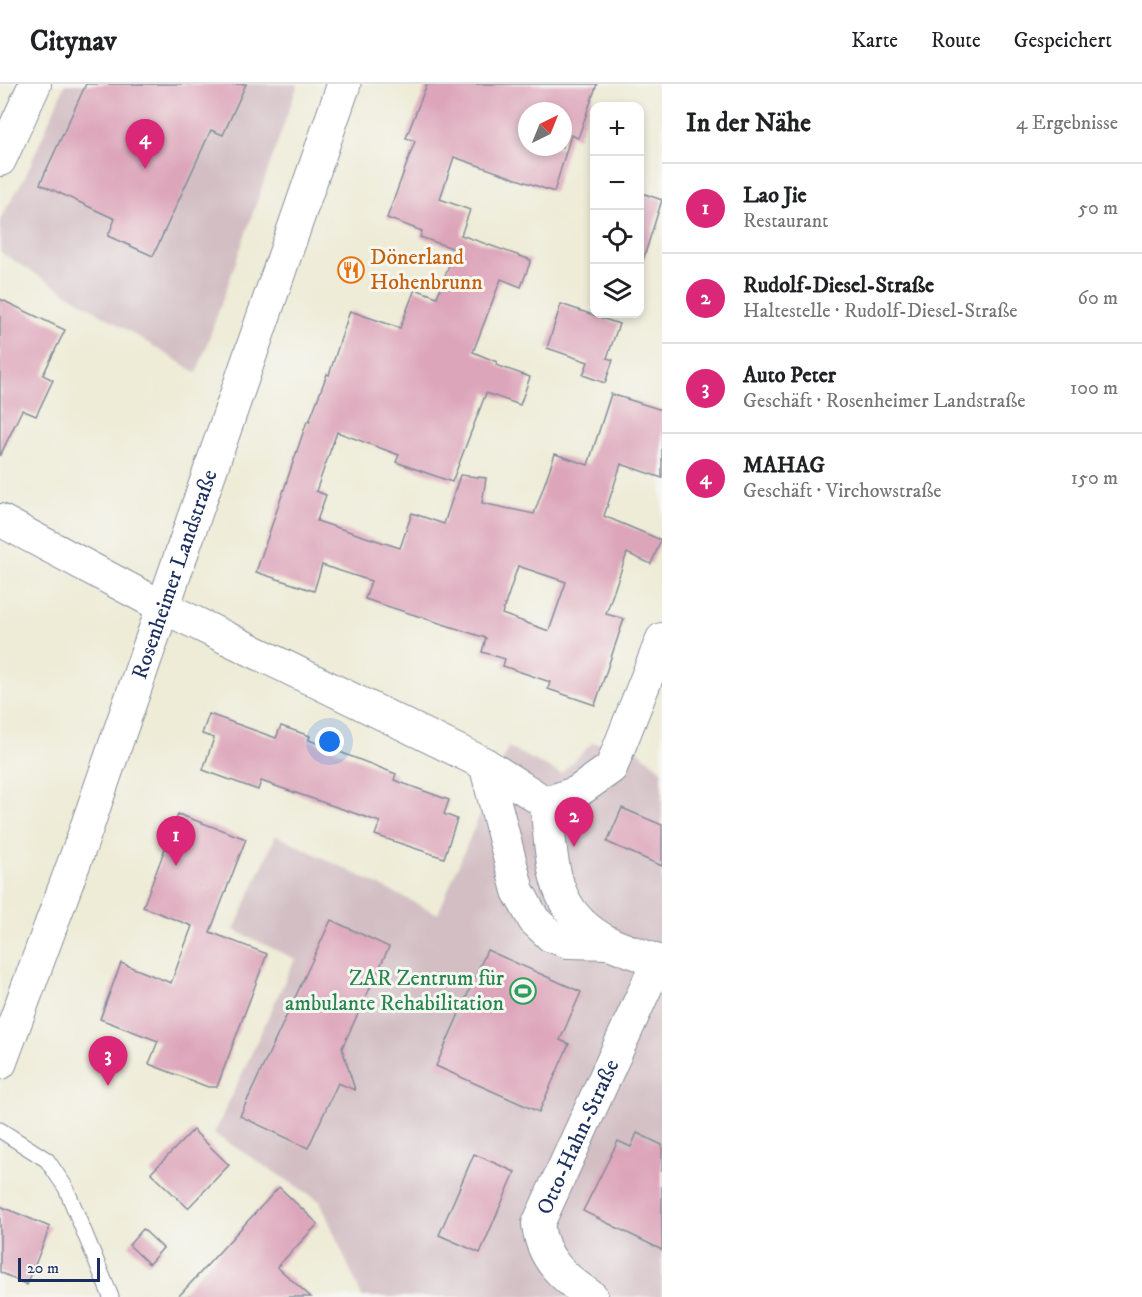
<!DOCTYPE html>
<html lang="de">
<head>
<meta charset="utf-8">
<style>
  :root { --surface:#fff; --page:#f2f2f2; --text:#202124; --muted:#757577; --line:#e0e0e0; --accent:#db2777 }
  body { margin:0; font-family:"IM FELL DW Pica",serif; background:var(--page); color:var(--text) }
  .controls { position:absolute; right:18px; top:18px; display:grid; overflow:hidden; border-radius:12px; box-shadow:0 3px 9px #0003 }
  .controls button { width:54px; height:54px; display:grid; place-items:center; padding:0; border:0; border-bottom:2px solid var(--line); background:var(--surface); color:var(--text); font:30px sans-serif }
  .compass { position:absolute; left:518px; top:18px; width:54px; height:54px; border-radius:50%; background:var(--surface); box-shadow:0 3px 9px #0003; rotate:43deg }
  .scale { position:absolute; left:18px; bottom:15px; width:82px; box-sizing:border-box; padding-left:6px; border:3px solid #1b2f5e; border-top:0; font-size:16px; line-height:21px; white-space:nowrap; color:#1b2f5e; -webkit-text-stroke:4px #f6f6f2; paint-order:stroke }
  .you { position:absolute; left:330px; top:658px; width:21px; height:21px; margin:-15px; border:4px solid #fff; border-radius:50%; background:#1a73e8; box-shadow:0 0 0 9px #1a73e833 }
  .badge { display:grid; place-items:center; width:39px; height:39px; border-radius:50%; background:var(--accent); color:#fff; font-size:20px; font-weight:700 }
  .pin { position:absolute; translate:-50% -50px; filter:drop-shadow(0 2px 3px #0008) }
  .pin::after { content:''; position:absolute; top:32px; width:21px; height:18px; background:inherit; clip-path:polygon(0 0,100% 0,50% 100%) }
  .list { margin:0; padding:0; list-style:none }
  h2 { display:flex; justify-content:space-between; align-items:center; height:78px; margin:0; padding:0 24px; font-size:26px }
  h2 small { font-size:20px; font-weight:400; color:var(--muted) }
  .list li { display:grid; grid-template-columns:39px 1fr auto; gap:18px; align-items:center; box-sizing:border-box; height:90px; padding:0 24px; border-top:2px solid var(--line) }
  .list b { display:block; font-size:22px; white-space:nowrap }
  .list p { margin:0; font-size:20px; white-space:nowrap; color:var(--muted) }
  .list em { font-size:20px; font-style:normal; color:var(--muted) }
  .icon { flex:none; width:33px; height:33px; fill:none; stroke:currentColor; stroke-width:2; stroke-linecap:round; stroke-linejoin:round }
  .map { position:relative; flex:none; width:662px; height:1213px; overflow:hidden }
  header { display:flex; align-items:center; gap:36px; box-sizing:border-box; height:84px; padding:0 30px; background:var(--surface); border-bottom:2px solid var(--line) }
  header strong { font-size:28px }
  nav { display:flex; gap:33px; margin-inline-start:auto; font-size:21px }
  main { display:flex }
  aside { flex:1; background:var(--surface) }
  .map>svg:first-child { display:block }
  .industrial { fill:#d2bec3 }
  .building { fill:#dda5ba; fill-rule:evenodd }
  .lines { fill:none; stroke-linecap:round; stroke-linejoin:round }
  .lane-casing { stroke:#848d9a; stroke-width:17 }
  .street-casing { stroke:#848d9a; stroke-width:34 }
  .secondary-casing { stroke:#848d9a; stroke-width:35 }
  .lane { stroke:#fff; stroke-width:15 }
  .street { stroke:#fff; stroke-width:32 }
  .secondary { stroke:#fff; stroke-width:33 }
  .labels { text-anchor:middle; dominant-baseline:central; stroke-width:6; stroke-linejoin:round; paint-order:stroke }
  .food-label { font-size:22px; fill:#c56008; stroke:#f6f6f2; text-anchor:start }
  .street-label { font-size:22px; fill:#1b2f5e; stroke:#f6f6f2 }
  .leisure-label { font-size:22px; fill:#27864d; stroke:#f6f6f2; text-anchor:end }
</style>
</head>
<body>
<header>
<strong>Citynav</strong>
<nav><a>Karte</a><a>Route</a><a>Gespeichert</a></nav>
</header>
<main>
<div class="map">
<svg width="662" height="1213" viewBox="0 0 662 1213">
  <rect width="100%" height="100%" fill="#f6f6f2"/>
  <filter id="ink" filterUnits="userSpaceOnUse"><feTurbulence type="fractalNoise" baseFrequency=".0167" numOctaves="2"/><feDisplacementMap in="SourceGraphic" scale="12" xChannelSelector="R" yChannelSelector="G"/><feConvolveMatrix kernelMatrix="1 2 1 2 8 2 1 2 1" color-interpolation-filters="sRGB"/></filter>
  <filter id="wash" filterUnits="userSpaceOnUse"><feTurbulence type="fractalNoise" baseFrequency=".008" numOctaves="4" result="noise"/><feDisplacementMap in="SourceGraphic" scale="24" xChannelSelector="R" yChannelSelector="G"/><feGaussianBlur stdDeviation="1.35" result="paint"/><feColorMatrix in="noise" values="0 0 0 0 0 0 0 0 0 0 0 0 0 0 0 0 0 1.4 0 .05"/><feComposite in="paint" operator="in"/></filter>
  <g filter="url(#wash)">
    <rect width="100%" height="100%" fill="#eeebd6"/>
    <g class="industrial">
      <path d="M65 0H298L197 289 0 168V135L26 91Z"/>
      <path d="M592 659 633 662 662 687V1213H362L320 1117 214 1050 295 875 234 846 276 751 438 830 508 663 561 690Z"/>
    </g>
    <g id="blocks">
      <g class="building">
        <path d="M86 0H246L223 51 211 46 153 172 108 152 115 135 40 100Z"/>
        <path d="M427 0H597L578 54 571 51 554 108 454 73 440 115 470 126 461 151 531 176 521 203 501 195 473 268 497 278 496 281 530 293 520 321 486 309 452 398 396 378 399 371 337 348 316 407 326 411 317 437 400 464 412 429 444 440 460 391 486 394 482 419 534 430 555 370 588 381 611 310 662 326V394L621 380 604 432 661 456 651 480 627 469 606 530 624 535 595 621 548 605 550 598 503 582 505 575 482 568 486 554 365 515 371 497 322 481 314 507 256 488 307 337 309 338 327 290 329 291 350 227 400 244 415 205 437 213 455 165 420 153 422 147 387 134 415 57 406 54ZM527 27H563V63H527ZM518 482 566 498 549 547 502 530Z"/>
        <path d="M639 108 662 116 643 176 639 175Z"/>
        <path d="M0 215 65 246 43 291 53 296 36 332 22 326 0 372Z"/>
        <path d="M561 220 619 240 607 274 613 276 605 299 583 291 588 278 547 264Z"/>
        <path d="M209 630 276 654 281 642 310 652 309 656 396 690 394 696 449 716 444 730 457 735 444 774 375 751 380 738 261 697 258 706 203 686 214 654 202 650Z"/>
        <path d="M622 724 662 741V782L607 758Z"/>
        <path d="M178 730 246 755 210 848 267 870 217 1003H208L149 980 158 957 100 935 121 879 171 899 192 842 143 823Z"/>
        <path d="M331 836 389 863 342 964 355 1006 338 999 308 1064 240 1032Z"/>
        <path d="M487 866 581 908 560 956 569 960 539 1028 436 982Z"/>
        <path d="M193 1046 229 1081 188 1124 151 1089Z"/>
        <path d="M637 1049 662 1061V1166L583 1127 618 1057 631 1063Z"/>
        <path d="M474 1070 515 1088 480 1169 439 1151Z"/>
        <path d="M279 1103 318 1140 277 1183 311 1213H178Z"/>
        <path d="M0 1122 50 1143 27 1201 0 1188Z"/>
        <path d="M143 1145 163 1164 149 1180 129 1161Z"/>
      </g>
    </g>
  </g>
  <g filter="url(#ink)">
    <use href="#blocks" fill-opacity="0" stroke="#848d9a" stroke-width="1.5"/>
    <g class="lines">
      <g class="lane-casing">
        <path id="lane" d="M0 1046 47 1076 66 1104 111 1213"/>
      </g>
      <g class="street-casing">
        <g id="street">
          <path d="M0 76 35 0"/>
          <path d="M0 436 163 523 485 680 546 719"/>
          <path d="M485 680 518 807 534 836 551 852 568 858 609 859"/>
          <path d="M546 719C553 778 549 829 610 859 626 867 645 871 662 879"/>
          <path d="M546 719 577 708 611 684 662 555"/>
          <path id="s1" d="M592 1213C564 1194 542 1176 538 1140L658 877"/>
        </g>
      </g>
      <g class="secondary-casing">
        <g id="secondary">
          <path id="s2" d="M0 979 81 760 344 0"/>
        </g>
      </g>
      <use href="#lane" class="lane"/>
      <use href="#street" class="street"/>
      <use href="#secondary" class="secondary"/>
    </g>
  </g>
  <defs>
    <g id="restaurant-ring" transform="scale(1.35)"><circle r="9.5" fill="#f6f6f2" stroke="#e8710a" stroke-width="1.5"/><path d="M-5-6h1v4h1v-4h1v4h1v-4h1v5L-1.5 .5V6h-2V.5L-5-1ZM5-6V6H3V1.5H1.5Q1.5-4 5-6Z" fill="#e8710a"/></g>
    <g id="stadium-ring" transform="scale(1.35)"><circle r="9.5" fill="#f6f6f2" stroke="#2e9e5b" stroke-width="1.5"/><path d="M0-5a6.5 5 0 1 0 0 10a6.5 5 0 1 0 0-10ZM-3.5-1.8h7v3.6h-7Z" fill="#2e9e5b"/></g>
  </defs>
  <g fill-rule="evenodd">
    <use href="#restaurant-ring" x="351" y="186"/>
    <use href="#stadium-ring" x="523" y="907"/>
  </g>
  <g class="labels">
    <g class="food-label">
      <text x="370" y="173">Dönerland<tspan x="370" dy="25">Hohenbrunn</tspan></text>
    </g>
    <g class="street-label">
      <text stroke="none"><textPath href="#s2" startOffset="519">Rosenheimer Landstraße</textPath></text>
      <text stroke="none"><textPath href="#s1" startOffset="190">Otto-Hahn-Straße</textPath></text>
    </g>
    <g class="leisure-label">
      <text x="504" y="894">ZAR Zentrum für<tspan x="504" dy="25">ambulante Rehabilitation</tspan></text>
    </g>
  </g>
</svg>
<div class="controls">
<button>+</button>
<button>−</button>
<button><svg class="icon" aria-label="locate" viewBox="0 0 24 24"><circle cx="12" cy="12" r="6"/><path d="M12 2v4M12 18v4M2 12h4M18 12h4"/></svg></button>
<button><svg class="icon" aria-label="layers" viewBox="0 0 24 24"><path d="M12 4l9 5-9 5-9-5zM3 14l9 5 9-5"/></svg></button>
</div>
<svg class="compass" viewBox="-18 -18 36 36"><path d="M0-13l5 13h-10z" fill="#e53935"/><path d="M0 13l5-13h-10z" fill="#757577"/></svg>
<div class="scale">20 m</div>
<div class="you"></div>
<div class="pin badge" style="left:176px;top:782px">1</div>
<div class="pin badge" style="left:574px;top:763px">2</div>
<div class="pin badge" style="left:108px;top:1002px">3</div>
<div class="pin badge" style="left:145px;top:85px">4</div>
</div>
<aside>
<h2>In der Nähe<small>4 Ergebnisse</small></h2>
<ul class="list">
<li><span class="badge">1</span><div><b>Lao Jie</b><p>Restaurant</p></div><em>50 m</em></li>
<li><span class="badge">2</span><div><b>Rudolf-Diesel-Straße</b><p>Haltestelle · Rudolf-Diesel-Straße</p></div><em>60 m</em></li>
<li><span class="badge">3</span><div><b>Auto Peter</b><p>Geschäft · Rosenheimer Landstraße</p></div><em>100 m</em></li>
<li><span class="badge">4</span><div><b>MAHAG</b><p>Geschäft · Virchowstraße</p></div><em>150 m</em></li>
</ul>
</aside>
</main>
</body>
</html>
